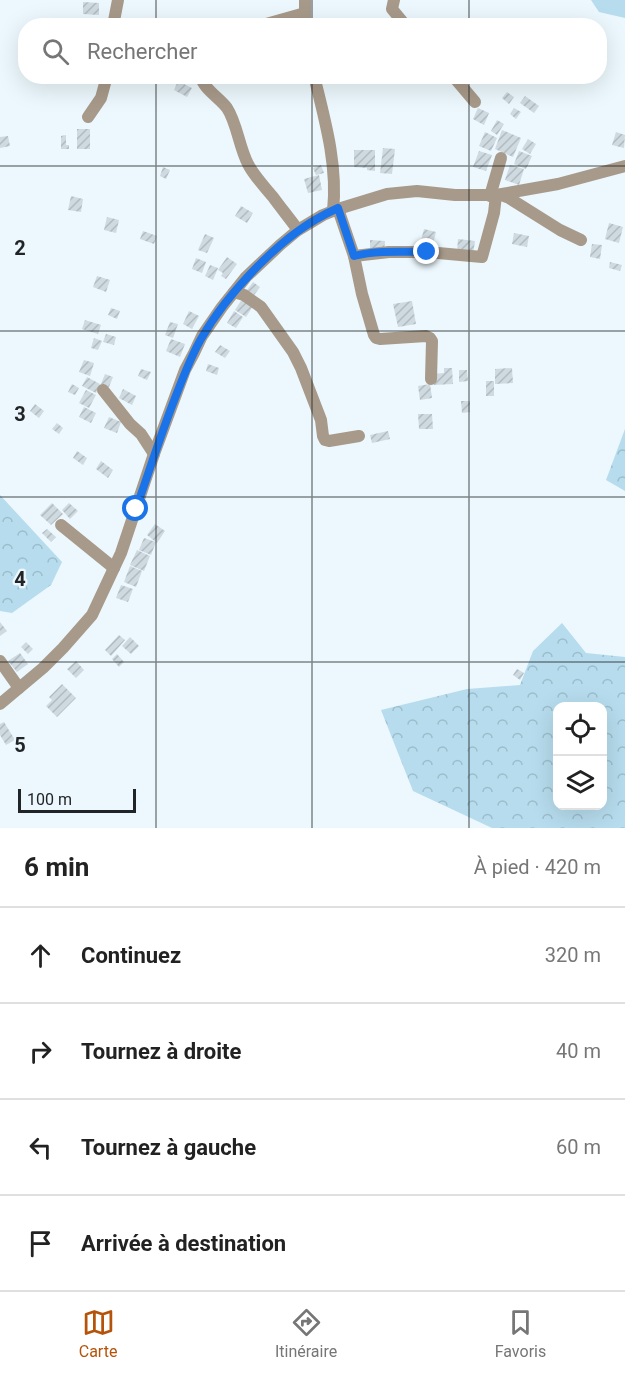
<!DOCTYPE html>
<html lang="fr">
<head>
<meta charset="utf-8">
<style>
  :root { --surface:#fff; --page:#f6f6f6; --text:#222; --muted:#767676; --line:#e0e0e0; --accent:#b45309 }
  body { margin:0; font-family:Roboto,sans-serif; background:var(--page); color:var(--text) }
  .controls { position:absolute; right:18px; bottom:18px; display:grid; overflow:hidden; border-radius:12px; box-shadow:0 6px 24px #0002 }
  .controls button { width:54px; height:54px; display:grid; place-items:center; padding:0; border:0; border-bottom:2px solid var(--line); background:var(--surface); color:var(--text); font:30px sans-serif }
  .scale { position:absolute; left:18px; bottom:15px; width:118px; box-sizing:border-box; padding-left:6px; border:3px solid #212527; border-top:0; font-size:16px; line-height:21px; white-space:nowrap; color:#212527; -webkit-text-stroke:4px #ecf8fd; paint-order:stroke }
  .stop { position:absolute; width:18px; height:18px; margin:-14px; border:4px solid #1a73e8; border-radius:50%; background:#fff }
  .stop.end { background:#1a73e8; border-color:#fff; box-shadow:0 2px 6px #0008 }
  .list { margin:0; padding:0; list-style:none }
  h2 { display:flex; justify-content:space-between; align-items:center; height:78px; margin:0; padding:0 24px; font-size:26px }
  h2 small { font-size:20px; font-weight:400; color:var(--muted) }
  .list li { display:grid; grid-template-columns:39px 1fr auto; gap:18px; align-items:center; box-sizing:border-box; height:96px; padding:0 24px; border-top:2px solid var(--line) }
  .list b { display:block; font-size:22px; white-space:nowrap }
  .list em { font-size:20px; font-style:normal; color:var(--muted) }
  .icon { flex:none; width:33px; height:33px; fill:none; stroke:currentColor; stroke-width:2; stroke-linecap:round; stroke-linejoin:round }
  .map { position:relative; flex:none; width:625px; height:828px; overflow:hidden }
  .search { position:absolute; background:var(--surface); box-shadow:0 6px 24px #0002; left:18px; right:18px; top:18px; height:66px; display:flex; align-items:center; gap:15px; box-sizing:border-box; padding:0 21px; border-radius:24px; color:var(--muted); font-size:22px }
  .sheet { height:462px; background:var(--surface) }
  nav { display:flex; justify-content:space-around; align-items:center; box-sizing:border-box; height:84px; border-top:2px solid var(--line); background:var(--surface); font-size:16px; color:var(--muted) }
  nav a { display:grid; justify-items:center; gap:3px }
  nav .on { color:var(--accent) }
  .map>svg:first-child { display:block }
  .green { fill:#b6dced }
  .forest { fill:url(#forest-crowns); fill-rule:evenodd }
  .building { fill:url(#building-hatch) }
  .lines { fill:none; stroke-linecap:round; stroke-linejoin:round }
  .minor { stroke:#a89a8a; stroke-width:12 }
  .route { stroke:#1a73e8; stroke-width:8 }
  .grid { fill:none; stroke:#212527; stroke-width:1.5; stroke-opacity:0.55 }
  .grid-label { font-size:20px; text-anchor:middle; font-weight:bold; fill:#212527; stroke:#ecf8fd; stroke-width:4.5; stroke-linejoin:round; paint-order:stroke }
</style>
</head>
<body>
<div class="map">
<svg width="625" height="828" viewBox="0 0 625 828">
  <defs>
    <pattern id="forest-crowns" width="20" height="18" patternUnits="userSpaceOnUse" patternTransform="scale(1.5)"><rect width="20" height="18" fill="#b6dced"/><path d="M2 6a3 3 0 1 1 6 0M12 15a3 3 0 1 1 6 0" fill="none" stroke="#9cbdcb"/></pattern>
    <pattern id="building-hatch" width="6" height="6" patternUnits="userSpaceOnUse" patternTransform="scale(1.5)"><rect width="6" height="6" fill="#cedae0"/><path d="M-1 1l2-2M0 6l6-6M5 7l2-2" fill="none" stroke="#b1bbc0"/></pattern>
  </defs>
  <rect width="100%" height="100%" fill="#ecf8fd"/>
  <path class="green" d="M591 0H625V18L599 12Z"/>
  <g class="forest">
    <path d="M625 429V491L606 480Z"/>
    <path d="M0 495 62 562 51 585 12 613 0 611Z"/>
    <path d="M562 623 586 653 625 657V828H492L413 791 381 710 467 689 520 685 533 651ZM602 706V806H558V706Z"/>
  </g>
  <g class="building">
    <path d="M83 2 99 3V15L83 14Z"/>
    <path d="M178 81 192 88 187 97 174 90Z"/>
    <path d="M507 92 514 97 509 104 502 98Z"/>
    <path d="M525 96 539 106 534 113 520 103Z"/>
    <path d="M478 108 489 113 484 125 473 119Z"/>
    <path d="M514 108 521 112 516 119 510 114Z"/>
    <path d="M497 120 504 124 497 135 491 131Z"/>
    <rect x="77" y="129" width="13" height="20"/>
    <path d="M502 130 521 138 513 157 495 149Z"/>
    <path d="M485 132 497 138 491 151 479 146Z"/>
    <path d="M616 132 625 135 624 148 612 145Z"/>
    <path d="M66 135V145H69V149H61V136Z"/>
    <path d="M8 136 10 146 0 148V137Z"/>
    <path d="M528 139 536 144 530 154 522 149Z"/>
    <path d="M383 148 395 149 392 174 380 173Z"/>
    <path d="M354 150H375V171L367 170V168L354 167Z"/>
    <path d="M479 151 492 155 486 171 473 167Z"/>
    <path d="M519 151 532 156 526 169 514 164Z"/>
    <path d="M321 165 324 173 316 175 313 168Z"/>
    <path d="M510 165 524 169 519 185 505 180Z"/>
    <path d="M163 167 170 170 166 179 160 176Z"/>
    <path d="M319 175 322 190 308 193 304 179Z"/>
    <path d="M71 196 83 199 81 212 68 210Z"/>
    <path d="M241 206 253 213 247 223 235 216Z"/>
    <path d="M107 217 119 220 116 233 104 230Z"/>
    <path d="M609 223 623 227 619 243 605 239Z"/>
    <path d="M424 229 436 232 433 244 421 241Z"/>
    <path d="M143 231 157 236 154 244 140 239Z"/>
    <path d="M514 233 529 236 527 247 512 244Z"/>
    <path d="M205 234 214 238 207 253 198 250Z"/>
    <path d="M458 239 475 241 473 254 457 252Z"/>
    <path d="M370 240 385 241 384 252 370 251Z"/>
    <path d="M592 244 602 245 600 259 590 257Z"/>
    <path d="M227 257 237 264 226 279 221 276 223 273 218 270Z"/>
    <path d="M196 258 206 262 202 273 192 269Z"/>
    <path d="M610 262 622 265 620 271 609 268Z"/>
    <path d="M210 265 218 268 213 280 205 276Z"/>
    <path d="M97 276 110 280 106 292 93 287Z"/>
    <path d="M253 282 260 287 252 298 245 293Z"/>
    <path d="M244 296 255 303 246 317 235 310Z"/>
    <path d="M412 301 416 324 398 327 393 304Z"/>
    <path d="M111 308 120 311 117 319 108 315Z"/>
    <path d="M189 311 199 316 192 329 183 324Z"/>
    <path d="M234 311 243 317 236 328 227 323Z"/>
    <path d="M85 320 101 325 98 334 82 329Z"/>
    <path d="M170 322 178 324 173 338 165 335Z"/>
    <path d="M106 334 116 337 114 345 103 342Z"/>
    <path d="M94 338 102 341 98 350 91 348Z"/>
    <path d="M171 339 185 344 180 357 166 351Z"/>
    <path d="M220 345 230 351 225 358 215 352Z"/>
    <path d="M84 360 94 363 90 376 79 372Z"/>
    <path d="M208 364 219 368 217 375 206 371Z"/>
    <path d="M444 368H452L453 384 434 385 433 374 444 373Z"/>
    <path d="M512 368 513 383 495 384V369Z"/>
    <path d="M141 369 151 372 147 380 138 376Z"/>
    <path d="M459 370H467L468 381 459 382Z"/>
    <path d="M105 374 113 377 109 387 101 384Z"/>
    <path d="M87 377 100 384 96 393 82 386Z"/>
    <rect x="486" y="381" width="8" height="15"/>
    <path d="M72 384 79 388 75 395 68 392Z"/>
    <path d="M430 384 432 398 420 400 418 386Z"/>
    <path d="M123 389 136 396 132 405 119 398Z"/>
    <path d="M86 390 96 395 89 408 79 403Z"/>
    <path d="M461 401H470V412L462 413Z"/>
    <path d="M35 404 44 411 39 418 30 411Z"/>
    <path d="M84 407 96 413 91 423 79 417Z"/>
    <path d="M418 414H432L433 429H419Z"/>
    <path d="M109 417 121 422 117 433 104 428Z"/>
    <path d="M57 423 63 428 59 434 52 429Z"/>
    <path d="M388 431 390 439 372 443 370 435Z"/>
    <path d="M77 451 87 458 83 465 73 458Z"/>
    <path d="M101 461 113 470 108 478 96 469Z"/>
    <path d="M52 503 63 514 51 525 40 515Z"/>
    <path d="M69 503 78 511 70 519 62 510Z"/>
    <path d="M155 524 165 531 157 543 147 535Z"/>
    <path d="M47 529 56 537 51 542 42 533Z"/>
    <path d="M144 538 156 542 151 555 139 550Z"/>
    <path d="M137 550 150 556 144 571 130 565Z"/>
    <path d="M130 566 142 571 136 587 124 582Z"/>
    <path d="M121 585 133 589 128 602 116 598Z"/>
    <path d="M0 622 7 631 0 636Z"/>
    <path d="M119 635 125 640 111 656 105 650Z"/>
    <path d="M130 637 139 646 131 654 122 646Z"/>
    <path d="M26 642 33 649 28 654 21 647Z"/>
    <path d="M20 653 28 664 17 672 8 661Z"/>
    <path d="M117 654 124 662 119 667 112 659Z"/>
    <path d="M76 661 84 670 76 678 67 669Z"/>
    <path d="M517 669 524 673 520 680 513 675Z"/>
    <path d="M62 684 76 698 57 717 46 706 52 700 49 697Z"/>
    <path d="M4 722 15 740 6 745 0 735V724Z"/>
  </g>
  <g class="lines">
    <g class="minor">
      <path d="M305 0V26"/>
      <path d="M394 0 392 9 406 26"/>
      <path d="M113 26 118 0"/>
      <path d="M259 26 305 13"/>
      <path d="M201 76C202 88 220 98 227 108 237 123 239 147 248 164 254 176 264 186 273 197 281 208 290 219 298 230"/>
      <path d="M314 76C325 120 338 166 333 211"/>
      <path d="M453 76 475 102"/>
      <path d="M88 117 101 98 107 76"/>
      <path d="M501 195 509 198 560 230 581 240"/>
      <path d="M490 196 501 158"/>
      <path d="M338 209 354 256 362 294 374 335 376 338 380 339 426 336 430 338 432 341 431 379"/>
      <path d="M354 256 389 252H427L482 257 494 213 496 195"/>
      <path d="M234 292 244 295 261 307 293 352 301 368 321 420 323 436 325 440 329 441 359 436"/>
      <path d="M103 390 130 424 141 434 154 454"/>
      <path d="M61 525 114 568"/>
      <path d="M0 661 19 688"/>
      <path d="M0 704 43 668 63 648 92 615 121 553 154 454 185 370 194 353 202 336 222 307 246 277 280 245 298 230 323 215 338 209 387 194 417 191 455 195H496L558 184 625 166"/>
    </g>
  </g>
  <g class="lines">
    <path class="route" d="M136 509C148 475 159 440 172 406 181 383 189 360 201 339 217 311 238 286 260 264 284 240 307 222 338 208L354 256C377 250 403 252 427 252"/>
  </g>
  <path class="grid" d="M156 0V26M312 0V26M469 0V26M156 76V828M312 76V828M469 76V828M0 166H625M0 331H625M0 497H625M0 662H625"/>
  <g class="grid-label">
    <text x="20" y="255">2</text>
    <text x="20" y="421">3</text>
    <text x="20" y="586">4</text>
    <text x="20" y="752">5</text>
  </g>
</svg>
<div class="controls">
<button><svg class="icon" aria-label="locate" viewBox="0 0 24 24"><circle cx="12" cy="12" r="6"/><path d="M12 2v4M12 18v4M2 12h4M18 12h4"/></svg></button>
<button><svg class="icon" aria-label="layers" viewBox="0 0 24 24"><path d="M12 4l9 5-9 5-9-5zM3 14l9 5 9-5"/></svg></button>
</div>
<div class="scale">100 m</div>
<div class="stop" style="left:136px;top:509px"></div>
<div class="stop end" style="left:427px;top:252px"></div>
<div class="search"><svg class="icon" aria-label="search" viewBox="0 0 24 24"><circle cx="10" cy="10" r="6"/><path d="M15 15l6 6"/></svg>Rechercher</div>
</div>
<section class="sheet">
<h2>6 min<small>À pied · 420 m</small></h2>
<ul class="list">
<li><svg class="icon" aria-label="ahead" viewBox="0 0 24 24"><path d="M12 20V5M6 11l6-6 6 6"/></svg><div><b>Continuez</b></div><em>320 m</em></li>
<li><svg class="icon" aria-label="right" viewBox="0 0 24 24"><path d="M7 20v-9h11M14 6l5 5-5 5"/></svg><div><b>Tournez à droite</b></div><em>40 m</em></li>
<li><svg class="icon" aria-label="left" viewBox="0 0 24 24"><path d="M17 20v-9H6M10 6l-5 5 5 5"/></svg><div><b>Tournez à gauche</b></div><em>60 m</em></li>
<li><svg class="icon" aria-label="arrive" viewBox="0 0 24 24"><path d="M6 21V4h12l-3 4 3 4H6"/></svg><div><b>Arrivée à destination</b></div></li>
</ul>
</section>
<nav>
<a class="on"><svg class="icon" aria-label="map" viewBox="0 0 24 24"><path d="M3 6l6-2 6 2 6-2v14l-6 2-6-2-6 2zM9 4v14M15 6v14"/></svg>Carte</a>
<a><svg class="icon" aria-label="directions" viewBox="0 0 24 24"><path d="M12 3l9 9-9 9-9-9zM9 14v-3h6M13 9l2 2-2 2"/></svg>Itinéraire</a>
<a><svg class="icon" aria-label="saved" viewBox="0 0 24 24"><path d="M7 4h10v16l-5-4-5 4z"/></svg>Favoris</a>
</nav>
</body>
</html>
